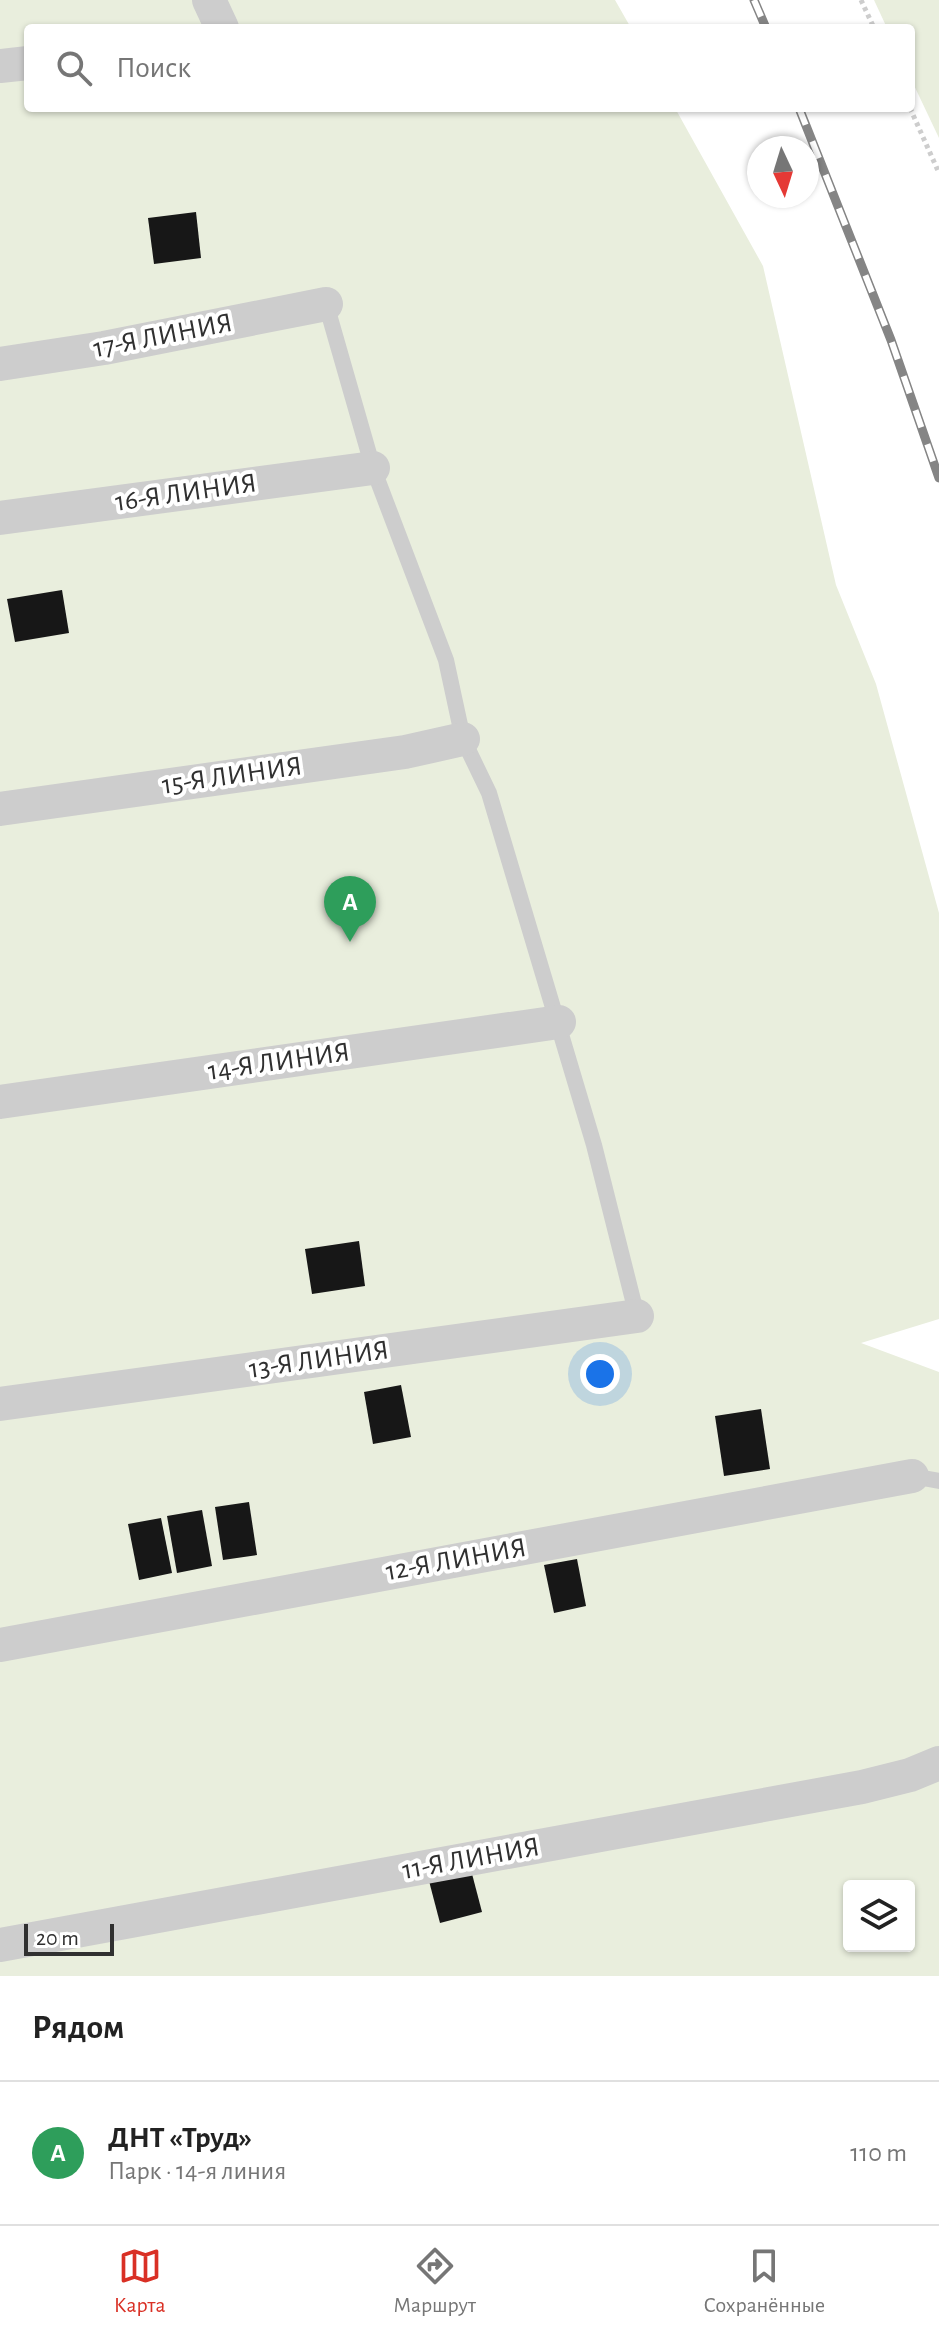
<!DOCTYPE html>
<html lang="ru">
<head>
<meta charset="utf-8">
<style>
  :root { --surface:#fff; --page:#f2f2f2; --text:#222; --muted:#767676; --line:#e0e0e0; --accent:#d93025 }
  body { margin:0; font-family:"Alegreya Sans",sans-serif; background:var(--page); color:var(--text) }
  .controls { position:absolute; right:24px; bottom:24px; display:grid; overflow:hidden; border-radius:8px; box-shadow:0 2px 6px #0004 }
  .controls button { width:72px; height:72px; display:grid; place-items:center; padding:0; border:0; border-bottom:2px solid var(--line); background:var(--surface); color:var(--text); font:40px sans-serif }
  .compass { position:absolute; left:747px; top:136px; width:72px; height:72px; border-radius:50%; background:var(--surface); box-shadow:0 2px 6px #0004; rotate:176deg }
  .scale { position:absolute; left:24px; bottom:20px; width:90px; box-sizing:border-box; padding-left:8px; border:4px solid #303030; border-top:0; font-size:22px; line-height:28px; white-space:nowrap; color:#303030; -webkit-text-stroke:6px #fff; paint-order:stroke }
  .you { position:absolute; left:600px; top:1374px; width:28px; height:28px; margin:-20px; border:6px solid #fff; border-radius:50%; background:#1a73e8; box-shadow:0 0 0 12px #1a73e833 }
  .badge { display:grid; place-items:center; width:52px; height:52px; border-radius:50%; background:var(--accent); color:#fff; font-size:26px; font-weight:700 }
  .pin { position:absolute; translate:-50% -66px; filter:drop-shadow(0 2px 4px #0008) }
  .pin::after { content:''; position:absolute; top:42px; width:28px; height:24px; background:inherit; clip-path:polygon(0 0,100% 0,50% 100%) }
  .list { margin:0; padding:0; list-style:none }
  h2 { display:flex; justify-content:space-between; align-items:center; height:104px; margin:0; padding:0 32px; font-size:34px }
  h2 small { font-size:26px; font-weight:400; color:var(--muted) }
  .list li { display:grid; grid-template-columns:52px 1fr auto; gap:24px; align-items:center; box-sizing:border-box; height:144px; padding:0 32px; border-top:2px solid var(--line) }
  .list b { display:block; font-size:30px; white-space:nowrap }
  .list p { margin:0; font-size:26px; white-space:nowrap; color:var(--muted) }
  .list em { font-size:26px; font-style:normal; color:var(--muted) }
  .icon { flex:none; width:44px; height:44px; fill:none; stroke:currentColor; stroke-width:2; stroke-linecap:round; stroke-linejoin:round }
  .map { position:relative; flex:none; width:939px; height:1976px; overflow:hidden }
  .search { position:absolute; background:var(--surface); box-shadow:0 2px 6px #0004; left:24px; right:24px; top:24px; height:88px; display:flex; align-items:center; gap:20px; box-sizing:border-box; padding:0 28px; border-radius:8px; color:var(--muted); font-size:30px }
  .sheet { height:248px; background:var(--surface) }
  nav { display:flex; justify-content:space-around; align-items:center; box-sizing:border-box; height:112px; border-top:2px solid var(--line); background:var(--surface); font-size:22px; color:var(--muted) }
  nav a { display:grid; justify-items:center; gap:4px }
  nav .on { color:var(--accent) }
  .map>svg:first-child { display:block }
  .green { fill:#e9eedd; fill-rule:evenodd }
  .building { fill:#171717 }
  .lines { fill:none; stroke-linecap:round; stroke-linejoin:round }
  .path { stroke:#cdcdcd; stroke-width:5; stroke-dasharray:4 4; stroke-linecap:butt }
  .lane { stroke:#cdcdcd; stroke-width:16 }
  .street { stroke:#cdcdcd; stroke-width:34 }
  .rail-casing { stroke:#858585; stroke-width:9 }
  .rail { stroke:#fff; stroke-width:6; stroke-dasharray:18; stroke-linecap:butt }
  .labels { text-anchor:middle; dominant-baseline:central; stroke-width:8; stroke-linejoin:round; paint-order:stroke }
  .street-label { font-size:28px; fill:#303030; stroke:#fff }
</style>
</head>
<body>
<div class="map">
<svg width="939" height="1976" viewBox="0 0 939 1976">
  <rect width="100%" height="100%" fill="#fff"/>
  <g class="green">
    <path d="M0 0H615L631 28H28V108H675L763 266 836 585 876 684 939 913V1319L861 1343 939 1372V1976H0ZM849 1886H909V1946H849Z"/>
    <path d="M874 0H939V138L911 79V28H887Z"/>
  </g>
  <g class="building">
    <path d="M196 212 201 258 154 264 148 218Z"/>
    <path d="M62 590 69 633 15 642 7 599Z"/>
    <path d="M359 1241 365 1286 312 1294 305 1249Z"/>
    <path d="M401 1385 411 1437 373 1444 364 1392Z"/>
    <path d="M761 1409 770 1469 724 1476 715 1416Z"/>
    <path d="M249 1502 257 1555 223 1560 215 1507Z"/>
    <path d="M202 1510 212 1566 177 1573 167 1516Z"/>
    <path d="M161 1518 172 1573 139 1580 128 1524Z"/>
    <path d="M577 1559 586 1606 554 1613 544 1565Z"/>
    <path d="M471 1870 482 1912 440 1923 429 1881Z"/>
  </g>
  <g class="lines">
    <g class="path">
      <path d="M861 0 874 28"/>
      <path d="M910 108 939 173"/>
    </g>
    <g class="lane">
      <path d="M326 304 373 468 446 660 463 739 489 793 594 1145 637 1316"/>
      <path d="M912 1476 939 1481"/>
    </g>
    <g class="street">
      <path d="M209 0 222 28"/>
      <path d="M0 66 28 63"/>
      <path d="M0 364 104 348 326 304"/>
      <path d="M0 518 373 468"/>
      <path d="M0 809 405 752 463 739"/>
      <path d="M0 1102 559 1022"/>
      <path d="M0 1404 637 1316"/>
      <path d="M0 1645 912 1476"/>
      <path d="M0 1945 862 1787 910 1775 939 1763"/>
    </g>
    <g class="rail-casing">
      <g id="rail">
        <path d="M754 0 766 28"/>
        <path d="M799 108 891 340 939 478"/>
      </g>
    </g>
    <use href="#rail" class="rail"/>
  </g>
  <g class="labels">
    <g class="street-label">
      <text transform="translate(163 336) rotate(-11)">17-Я ЛИНИЯ</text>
      <text transform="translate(186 493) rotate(-8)">16-Я ЛИНИЯ</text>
      <text transform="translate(232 776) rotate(-8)">15-Я ЛИНИЯ</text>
      <text transform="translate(279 1062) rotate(-8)">14-Я ЛИНИЯ</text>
      <text transform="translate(319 1360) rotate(-8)">13-Я ЛИНИЯ</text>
      <text transform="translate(456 1560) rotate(-10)">12-Я ЛИНИЯ</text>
      <text transform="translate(471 1859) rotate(-10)">11-Я ЛИНИЯ</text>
    </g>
  </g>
</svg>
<div class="controls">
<button><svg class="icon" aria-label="layers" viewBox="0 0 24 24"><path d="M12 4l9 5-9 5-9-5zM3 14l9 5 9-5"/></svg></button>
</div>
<svg class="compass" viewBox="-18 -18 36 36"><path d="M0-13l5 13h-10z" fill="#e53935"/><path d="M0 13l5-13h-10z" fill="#767676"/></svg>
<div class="scale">20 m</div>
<div class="you"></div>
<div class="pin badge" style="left:350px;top:942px;background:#2e9e5b">A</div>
<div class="search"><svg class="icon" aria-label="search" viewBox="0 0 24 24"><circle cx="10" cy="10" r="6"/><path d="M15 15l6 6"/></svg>Поиск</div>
</div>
<section class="sheet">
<h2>Рядом<small></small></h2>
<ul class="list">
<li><span class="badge" style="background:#2e9e5b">A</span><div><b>ДНТ «Труд»</b><p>Парк · 14-я линия</p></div><em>110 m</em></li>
</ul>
</section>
<nav>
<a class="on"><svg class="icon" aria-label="map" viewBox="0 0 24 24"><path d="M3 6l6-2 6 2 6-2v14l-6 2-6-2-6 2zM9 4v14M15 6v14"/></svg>Карта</a>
<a><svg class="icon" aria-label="directions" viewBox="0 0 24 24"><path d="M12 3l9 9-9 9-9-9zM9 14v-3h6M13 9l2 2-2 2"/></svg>Маршрут</a>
<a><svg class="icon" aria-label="saved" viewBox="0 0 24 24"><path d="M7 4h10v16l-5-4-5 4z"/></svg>Сохранённые</a>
</nav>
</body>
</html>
